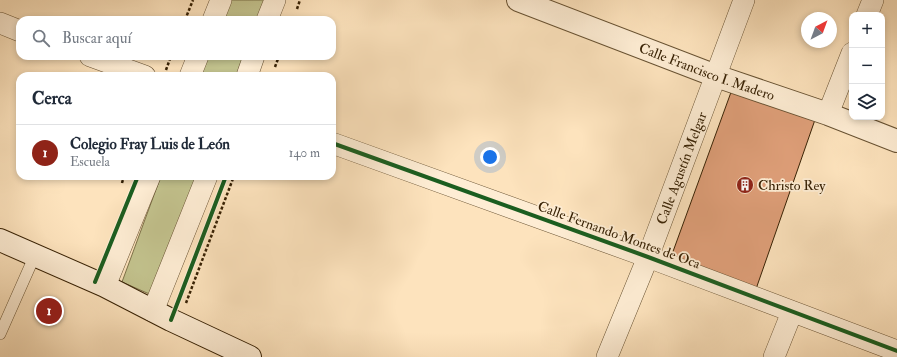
<!DOCTYPE html>
<html lang="es">
<head>
<meta charset="utf-8">
<style>
  :root { --surface:#fff; --page:#f6f6f7; --text:#1f2937; --muted:#747a83; --line:#e0e1e3; --accent:#8f2418 }
  body { margin:0; font-family:"IM FELL Double Pica",serif; background:var(--page); color:var(--text) }
  .controls { position:absolute; right:12px; top:12px; display:grid; overflow:hidden; border-radius:8px; box-shadow:0 2px 6px #0003 }
  .controls button { width:36px; height:36px; display:grid; place-items:center; padding:0; border:0; border-bottom:1px solid var(--line); background:var(--surface); color:var(--text); font:20px sans-serif }
  .compass { position:absolute; left:801px; top:12px; width:36px; height:36px; border-radius:50%; background:var(--surface); box-shadow:0 2px 6px #0003; rotate:41deg }
  .you { position:absolute; left:490px; top:157px; width:14px; height:14px; margin:-10px; border:3px solid #fff; border-radius:50%; background:#1a73e8; box-shadow:0 0 0 6px #1a73e833 }
  .badge { display:grid; place-items:center; width:26px; height:26px; border-radius:50%; background:var(--accent); color:#fff; font-size:13px; font-weight:700 }
  .pin { position:absolute; translate:-50% -50%; border:2px solid #fff; box-shadow:0 1px 4px #0006 }
  .list { margin:0; padding:0; list-style:none }
  h2 { display:flex; justify-content:space-between; align-items:center; height:52px; margin:0; padding:0 16px; font-size:17px }
  h2 small { font-size:13px; font-weight:400; color:var(--muted) }
  .list li { display:grid; grid-template-columns:26px 1fr auto; gap:12px; align-items:center; box-sizing:border-box; height:56px; padding:0 16px; border-top:1px solid var(--line) }
  .list b { display:block; font-size:15px; white-space:nowrap }
  .list p { margin:0; font-size:13px; white-space:nowrap; color:var(--muted) }
  .list em { font-size:13px; font-style:normal; color:var(--muted) }
  .icon { flex:none; width:22px; height:22px; fill:none; stroke:currentColor; stroke-width:2; stroke-linecap:round; stroke-linejoin:round }
  .map { position:relative; flex:none; width:897px; height:357px; overflow:hidden }
  .search { position:absolute; background:var(--surface); box-shadow:0 2px 6px #0003; left:16px; top:16px; width:320px; height:44px; display:flex; align-items:center; gap:10px; box-sizing:border-box; padding:0 14px; border-radius:12px; color:var(--muted); font-size:15px }
  .panel { position:absolute; background:var(--surface); box-shadow:0 2px 6px #0003; left:16px; top:72px; width:320px; height:108px; border-radius:12px }
  .map>svg:first-child { display:block }
  .green { fill:#c3c38e; stroke:#7d7249 }
  .building { fill:#df9f79; stroke:#372104 }
  .lines { fill:none; stroke-linecap:round; stroke-linejoin:round }
  .service-casing { stroke:#685232; stroke-width:12 }
  .minor-casing { stroke:#685232; stroke-width:22 }
  .tertiary-casing { stroke:#685232; stroke-width:24 }
  .secondary-casing { stroke:#372104; stroke-width:24 }
  .path { stroke:#372104; stroke-width:2.5; stroke-dasharray:3 2; stroke-linecap:butt }
  .service { stroke:#feedd4; stroke-width:11 }
  .minor { stroke:#feedd4; stroke-width:21 }
  .tertiary { stroke:#feedd4; stroke-width:22 }
  .secondary { stroke:#feedd4; stroke-width:22 }
  .cycleway-casing { stroke:#feedd4; stroke-width:6 }
  .cycleway { stroke:#1b5e20; stroke-width:4 }
  .labels { text-anchor:middle; dominant-baseline:central; stroke-width:3.5; stroke-linejoin:round; paint-order:stroke }
  .street-label { font-size:14px; fill:#372104; stroke:#feedd4 }
  .poi-label { font-size:14px; fill:#372104; stroke:#feedd4; text-anchor:start }
</style>
</head>
<body>
<div class="map">
<svg width="897" height="357" viewBox="0 0 897 357">
  <rect width="100%" height="100%" fill="#fde3bd"/>
  <filter id="stains"><feTurbulence type="fractalNoise" baseFrequency=".005" numOctaves="4"/><feColorMatrix values="0 0 0 0 .2 0 0 0 0 .09 0 0 0 0 .02 0 0 0 .5 -.17"/></filter>
  <radialGradient id="worn" r=".72"><stop offset=".6" stop-color="#630" stop-opacity="0"/><stop offset="1" stop-color="#630" stop-opacity=".3"/></radialGradient>
  <g class="green">
    <path d="M226 0H275L268 20H218Z"/>
    <path d="M205 56H254L247 76H198Z"/>
    <path d="M161 176H209L163 300 122 282Z"/>
  </g>
  <path class="building" d="M734 84 817 114 756 289 671 257Z"/>
  <g class="lines">
    <g class="service-casing">
      <path id="service" d="M0 334 35 255"/>
    </g>
    <g class="minor-casing">
      <g id="minor">
        <path d="M867 15 873 0"/>
        <path d="M213 20 221 0"/>
        <path d="M267 20 275 0"/>
        <path d="M0 23 20 31"/>
        <path d="M90 56 145 76"/>
        <path d="M190 76 198 56"/>
        <path d="M247 76 254 56"/>
        <path d="M828 114 852 53"/>
        <path d="M332 143 648 257 897 351"/>
        <path d="M105 286 150 176"/>
        <path d="M153 311 207 176"/>
        <path id="s1" d="M607 357 648 257 744 0"/>
        <path d="M774 357 792 312"/>
      </g>
    </g>
    <g class="tertiary-casing">
      <g id="tertiary">
        <path id="s2" d="M518 0 716 76 828 114 897 141"/>
      </g>
    </g>
    <g class="secondary-casing">
      <path id="secondary" d="M0 240 105 286 171 320 250 357"/>
    </g>
    <g class="path">
      <path d="M297 9 300 0"/>
      <path d="M185 20 193 0"/>
      <path d="M275 67 279 56"/>
      <path d="M166 70 171 56"/>
      <path d="M122 183 124 176"/>
      <path d="M186 303 234 176"/>
    </g>
    <use href="#service" class="service"/>
    <use href="#minor" class="minor"/>
    <use href="#tertiary" class="tertiary"/>
    <use href="#secondary" class="secondary"/>
    <g class="cycleway-casing">
      <g id="cycleway">
        <path d="M332 143 648 257 897 351"/>
        <path d="M95 282 138 176"/>
        <path d="M171 320 226 176"/>
      </g>
    </g>
    <use href="#cycleway" class="cycleway"/>
  </g>
  <defs>
    <g id="building-disc" transform="scale(0.9)"><circle r="9.5" fill="#8f2418" stroke="#feedd4"/><path d="M-4-6H4V6H1V3H-1V6H-4ZM-2.5-4.3h1.7v1.8h-1.7ZM.8-4.3h1.7v1.8H.8ZM-2.5-1h1.7V.8h-1.7ZM.8-1h1.7V.8H.8Z" fill="#fff"/></g>
  </defs>
  <g fill-rule="evenodd">
    <use href="#building-disc" x="745" y="185"/>
  </g>
  <g class="labels">
    <g class="street-label">
      <text stroke="none"><textPath href="#s2" startOffset="202">Calle Francisco I. Madero</textPath></text>
      <text stroke="none"><textPath href="#s1" startOffset="203">Calle Agustín Melgar</textPath></text>
      <text transform="translate(619 235) rotate(20)">Calle Fernando Montes de Oca</text>
    </g>
    <g class="poi-label">
      <text x="758" y="185">Christo Rey</text>
    </g>
  </g>
  <rect width="100%" height="100%" filter="url(#stains)"/>
  <rect width="100%" height="100%" fill="url(#worn)"/>
</svg>
<div class="controls">
<button>+</button>
<button>−</button>
<button><svg class="icon" aria-label="layers" viewBox="0 0 24 24"><path d="M12 4l9 5-9 5-9-5zM3 14l9 5 9-5"/></svg></button>
</div>
<svg class="compass" viewBox="-18 -18 36 36"><path d="M0-13l5 13h-10z" fill="#e53935"/><path d="M0 13l5-13h-10z" fill="#747a83"/></svg>
<div class="you"></div>
<div class="pin badge" style="left:49px;top:311px">1</div>
<div class="search"><svg class="icon" aria-label="search" viewBox="0 0 24 24"><circle cx="10" cy="10" r="6"/><path d="M15 15l6 6"/></svg>Buscar aquí</div>
<section class="panel">
<h2>Cerca<small></small></h2>
<ul class="list">
<li><span class="badge">1</span><div><b>Colegio Fray Luis de León</b><p>Escuela</p></div><em>140 m</em></li>
</ul>
</section>
</div>
</body>
</html>
